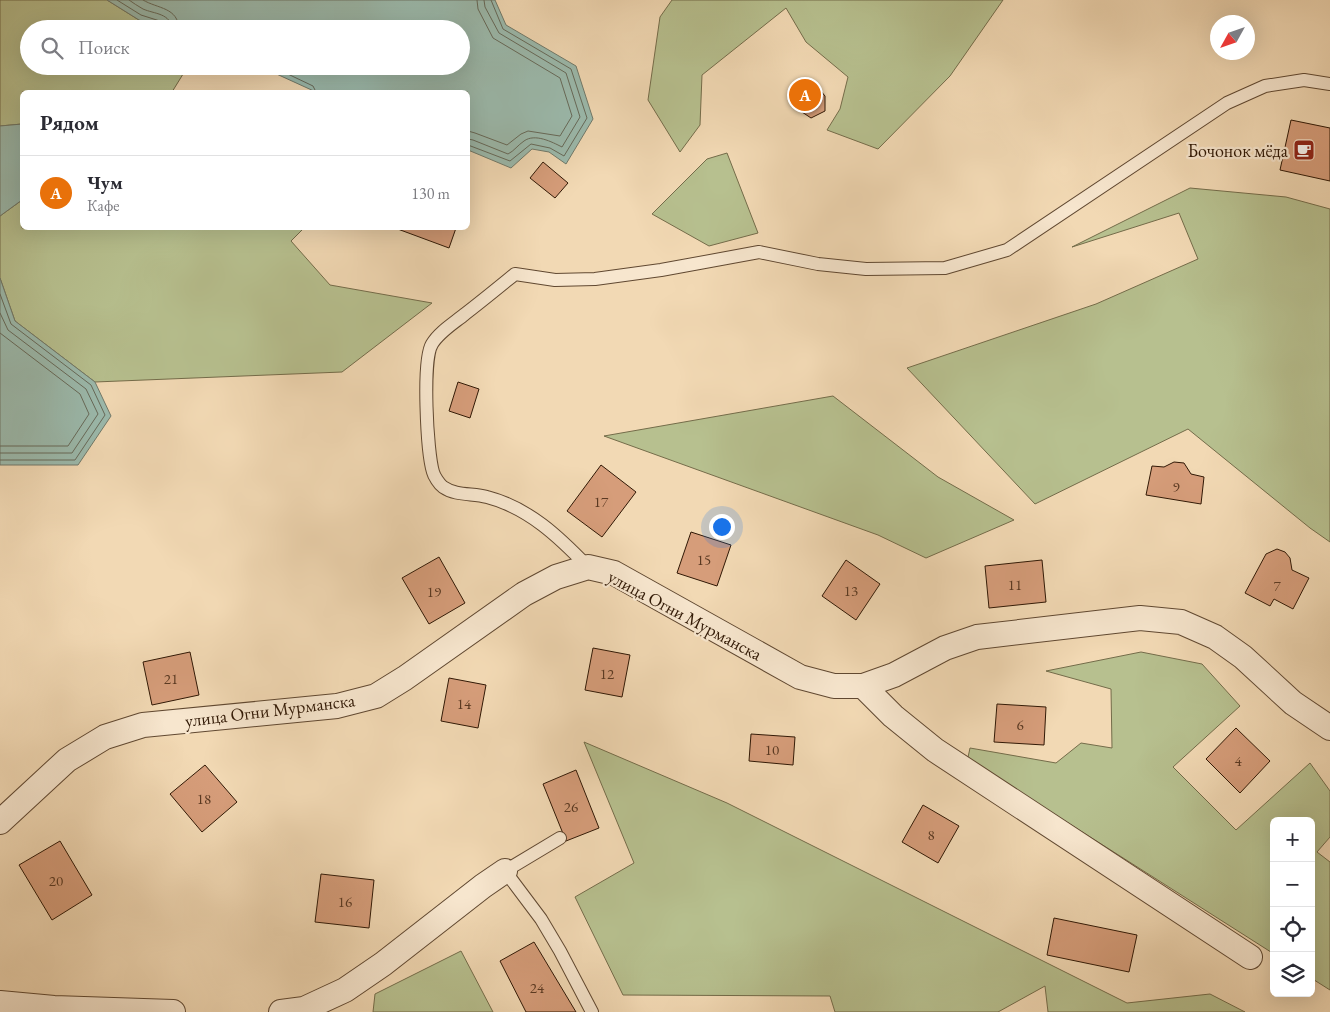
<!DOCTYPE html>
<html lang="ru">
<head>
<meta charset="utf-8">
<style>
  :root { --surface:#fff; --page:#f2f2f3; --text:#2b2b33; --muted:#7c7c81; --line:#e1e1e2; --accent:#8f2418 }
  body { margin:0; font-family:"EB Garamond",serif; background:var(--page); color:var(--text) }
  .controls { position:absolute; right:15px; bottom:15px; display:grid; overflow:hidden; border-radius:8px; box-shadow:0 5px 20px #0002 }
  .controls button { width:45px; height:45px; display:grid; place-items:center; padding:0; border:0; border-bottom:1px solid var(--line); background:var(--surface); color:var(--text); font:25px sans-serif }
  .compass { position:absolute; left:1210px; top:15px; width:45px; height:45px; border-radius:50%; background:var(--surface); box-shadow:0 5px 20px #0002; rotate:230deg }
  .you { position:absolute; left:721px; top:526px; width:18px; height:18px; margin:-12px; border:4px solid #fff; border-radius:50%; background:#1a73e8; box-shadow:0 0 0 8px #1a73e833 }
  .badge { display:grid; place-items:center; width:32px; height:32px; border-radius:50%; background:var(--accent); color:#fff; font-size:16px; font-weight:700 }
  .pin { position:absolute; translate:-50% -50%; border:2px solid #fff; box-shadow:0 1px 5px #0006 }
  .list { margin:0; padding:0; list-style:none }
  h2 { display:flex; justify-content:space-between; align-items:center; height:65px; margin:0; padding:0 20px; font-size:21px }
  h2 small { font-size:16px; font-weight:400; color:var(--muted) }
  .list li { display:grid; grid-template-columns:32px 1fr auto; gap:15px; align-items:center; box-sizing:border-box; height:75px; padding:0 20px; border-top:1px solid var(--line) }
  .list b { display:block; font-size:19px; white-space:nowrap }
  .list p { margin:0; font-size:16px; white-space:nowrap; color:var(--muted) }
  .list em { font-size:16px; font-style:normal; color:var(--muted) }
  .icon { flex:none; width:28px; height:28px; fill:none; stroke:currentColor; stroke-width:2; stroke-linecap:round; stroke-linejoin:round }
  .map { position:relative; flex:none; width:1330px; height:1012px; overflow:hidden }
  .search { position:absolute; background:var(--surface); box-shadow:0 5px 20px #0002; left:20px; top:20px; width:450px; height:55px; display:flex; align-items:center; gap:12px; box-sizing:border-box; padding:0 18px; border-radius:28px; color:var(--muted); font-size:19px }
  .panel { position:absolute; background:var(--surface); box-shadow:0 5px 20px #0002; left:20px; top:90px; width:450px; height:140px; border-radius:8px }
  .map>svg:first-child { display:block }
  .green { fill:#b7c08f; stroke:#746c4a }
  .water { fill:#9bbaad; stroke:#70796a }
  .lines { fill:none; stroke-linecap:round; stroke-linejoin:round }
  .shore { stroke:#666959; stroke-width:1 }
  .building { fill:#d69d7a; stroke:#301805 }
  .lane-casing { stroke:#604831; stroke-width:14 }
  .street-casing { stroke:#604831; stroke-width:26 }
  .lane { stroke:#f7e6ce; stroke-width:12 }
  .street { stroke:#f7e6ce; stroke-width:24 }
  .labels { text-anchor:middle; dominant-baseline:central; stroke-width:4.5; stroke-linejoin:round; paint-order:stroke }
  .number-label { font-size:15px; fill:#5a3922 }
  .poi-label { font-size:18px; fill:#301805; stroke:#f7e6ce; text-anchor:end }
  .street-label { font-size:18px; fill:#301805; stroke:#f7e6ce }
</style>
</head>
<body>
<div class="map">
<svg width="1330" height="1012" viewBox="0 0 1330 1012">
  <rect width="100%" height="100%" fill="#f2d9b4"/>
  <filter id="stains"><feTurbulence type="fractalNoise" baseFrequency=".004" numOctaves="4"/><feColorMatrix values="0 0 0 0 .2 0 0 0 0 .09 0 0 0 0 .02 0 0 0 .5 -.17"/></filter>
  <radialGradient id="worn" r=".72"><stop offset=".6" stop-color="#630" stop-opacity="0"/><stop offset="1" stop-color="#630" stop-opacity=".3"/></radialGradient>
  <g class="green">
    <path d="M0 0H107L139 20 167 29H29V66H188L172 92H22V124L0 126Z"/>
    <path d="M672 0H1003L950 76 878 149 827 130 840 109 848 77 806 42 786 8 702 75 700 125 680 152 648 100 660 17Z"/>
    <path d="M727 153 758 233 709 246 652 214 707 159Z"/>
    <path d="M1190 188 1286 197 1330 209V542L1310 528 1188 429 1035 504 907 368 1096 304 1198 259 1179 213 1072 247Z"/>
    <path d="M22 200V228H304L291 241 330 285 432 303 342 372 95 382 15 321 0 278V216Z"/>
    <path d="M833 396 938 477 1014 520 926 558 878 535 604 436Z"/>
    <path d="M1141 652 1202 664 1240 706 1173 767 1236 830 1310 763 1330 791V837L1317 852 1330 862V990L1311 978V821H1274V954L1054 814 967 762 970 748 1056 763 1081 743 1112 748 1111 689 1046 671Z"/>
    <path d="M584 742 727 803 1127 1003 1210 994 1245 1012H1048L1045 986 998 1012H835L830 996 623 995 575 897 634 863Z"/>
    <path d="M461 951 493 1012H373L375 994Z"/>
  </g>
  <g class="water">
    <path d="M107 0H495L506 25 576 66 593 119 566 164 549 152 532 149 511 168 468 150V92H316L259 66H461V29H167L139 20Z"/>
    <path d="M22 124V200L0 216V126Z"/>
    <path d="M0 278 15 321 95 382 111 416 78 465H0Z"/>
  </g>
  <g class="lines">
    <g class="shore">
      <path d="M117 0 141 15 163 22 165 29"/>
      <path d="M129 0C133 3 138 6 143 9 154 14 171 13 172 29"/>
      <path d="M143 0C158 9 178 7 179 29"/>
      <path d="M271 66 313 86 316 92"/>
      <path d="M468 131 475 133 507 145 521 134 528 131 560 136 572 116 560 78 493 38 478 9 477 0"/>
      <path d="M468 139 473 140 508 154C514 151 518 145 524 141 535 133 552 142 562 147L580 117 566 73 499 33 485 7 484 0"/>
      <path d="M468 145 510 161 531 144 550 148 564 156 587 118 571 69 503 29 491 0"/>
      <path d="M0 294 11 324 91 385 105 415 75 460H0"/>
      <path d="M0 313 8 330 86 389 98 414 72 453H0"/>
      <path d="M0 333 80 394 89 414 68 446H0"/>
    </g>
  </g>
  <g class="building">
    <path d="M815 84 825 96V111L811 118 799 110 793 96 799 85Z"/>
    <path d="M1291 120 1330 128V181L1280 170Z"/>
    <path d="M543 162 568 183 555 198 530 178Z"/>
    <path d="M395 228H456L449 248Z"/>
    <path d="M458 382 479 389 470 418 449 411Z"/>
    <path d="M1174 462 1184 463 1191 474 1204 477 1201 504 1146 495 1152 466 1164 467Z"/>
    <path d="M601 465 636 492 602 537 567 511Z"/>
    <path d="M691 532 731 545 717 586 677 573Z"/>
    <path d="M1277 549 1285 552 1290 558 1292 570 1309 578 1293 609 1274 599 1270 606 1245 593 1266 554Z"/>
    <path d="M439 557 465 603 429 624 402 578Z"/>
    <path d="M846 560 880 584 856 620 822 596Z"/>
    <path d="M1042 560 1046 602 989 608 985 566Z"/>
    <path d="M593 648 630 655 622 697 585 690Z"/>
    <path d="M190 652 199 695 152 705 143 662Z"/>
    <path d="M449 678 486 685 478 728 441 721Z"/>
    <path d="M997 704 1046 707 1044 745 994 742Z"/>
    <path d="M1236 728 1270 761 1240 793 1206 759Z"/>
    <path d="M751 734 795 737 793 765 749 761Z"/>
    <path d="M205 765 237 802 202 832 170 794Z"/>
    <path d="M576 770 599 828 566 841 543 784Z"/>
    <path d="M923 805 959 826 938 863 902 842Z"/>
    <path d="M60 841 92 895 52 920 19 865Z"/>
    <path d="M321 874 374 880 369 928 315 922Z"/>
    <path d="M1054 918 1137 935 1129 972 1047 955Z"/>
    <path d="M534 942 576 1012H526L500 961Z"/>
  </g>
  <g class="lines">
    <g class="lane-casing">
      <g id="lane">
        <path d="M588 567C559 537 529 508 487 497 473 493 456 496 443 487 439 484 434 476 433 472 427 452 422 360 432 344 439 332 454 323 465 314 482 301 499 287 515 274L555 280 595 279 661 270 759 252 818 264 866 269 945 268 1007 250 1227 103 1265 86 1304 80 1330 84"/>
        <path d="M560 838 505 871 541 919 560 951 592 1012"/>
      </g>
    </g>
    <g class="street-casing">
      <g id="street">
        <path d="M863 686 893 716 935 750 1250 957"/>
        <path d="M0 822 67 760 105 737 143 725 337 706 376 696 405 678 524 594 556 577 588 567 614 573 800 677 834 686H863L894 675 945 648 977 637 1140 618 1181 622 1215 637 1243 657 1293 703 1330 728"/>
        <path d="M0 1003 54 1008 173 1012"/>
        <path d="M281 1012 304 1009 345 990 383 964 483 886 505 871"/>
      </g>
    </g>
    <use href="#lane" class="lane"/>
    <use href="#street" class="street"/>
  </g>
  <defs>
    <g id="cafe-square" transform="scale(1.125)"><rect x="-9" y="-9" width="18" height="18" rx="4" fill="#8f2418" stroke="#f7e6ce"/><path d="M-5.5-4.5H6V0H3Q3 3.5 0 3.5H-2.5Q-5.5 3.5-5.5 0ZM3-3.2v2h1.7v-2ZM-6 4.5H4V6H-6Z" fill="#fff"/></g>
  </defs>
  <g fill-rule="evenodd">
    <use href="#cafe-square" x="1304" y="150"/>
  </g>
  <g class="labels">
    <g class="number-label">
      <text x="1176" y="486">9</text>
      <text x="601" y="501">17</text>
      <text x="704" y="559">15</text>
      <text x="1015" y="584">11</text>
      <text x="1277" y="585">7</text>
      <text x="851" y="590">13</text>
      <text x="434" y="591">19</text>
      <text x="607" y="673">12</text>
      <text x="171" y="678">21</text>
      <text x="464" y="703">14</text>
      <text x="1020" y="724">6</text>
      <text x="772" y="749">10</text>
      <text x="1238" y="760">4</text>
      <text x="204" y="798">18</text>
      <text x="571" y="806">26</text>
      <text x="931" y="834">8</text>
      <text x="56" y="880">20</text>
      <text x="345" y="901">16</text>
      <text x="537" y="987">24</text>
    </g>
    <g class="poi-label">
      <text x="1288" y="150">Бочонок мёда</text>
    </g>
    <g class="street-label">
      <text transform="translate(685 615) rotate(28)">улица Огни Мурманска</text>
      <text transform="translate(270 710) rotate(-7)">улица Огни Мурманска</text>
    </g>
  </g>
  <rect width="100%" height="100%" filter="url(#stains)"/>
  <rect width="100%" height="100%" fill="url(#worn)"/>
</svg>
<div class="controls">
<button>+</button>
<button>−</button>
<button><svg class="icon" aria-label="locate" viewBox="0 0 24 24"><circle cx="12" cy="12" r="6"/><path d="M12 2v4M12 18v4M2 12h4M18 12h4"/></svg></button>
<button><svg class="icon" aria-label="layers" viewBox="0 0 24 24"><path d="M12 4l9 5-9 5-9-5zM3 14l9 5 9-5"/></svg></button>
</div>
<svg class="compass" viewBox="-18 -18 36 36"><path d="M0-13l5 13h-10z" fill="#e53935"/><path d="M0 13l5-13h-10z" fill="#7c7c81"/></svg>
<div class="you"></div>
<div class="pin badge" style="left:805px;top:95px;background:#e8710a">A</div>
<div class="search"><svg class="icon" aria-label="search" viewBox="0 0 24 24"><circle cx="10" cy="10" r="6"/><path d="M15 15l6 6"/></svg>Поиск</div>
<section class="panel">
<h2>Рядом<small></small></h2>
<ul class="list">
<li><span class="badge" style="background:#e8710a">A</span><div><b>Чум</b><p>Кафе</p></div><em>130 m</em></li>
</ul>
</section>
</div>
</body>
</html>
